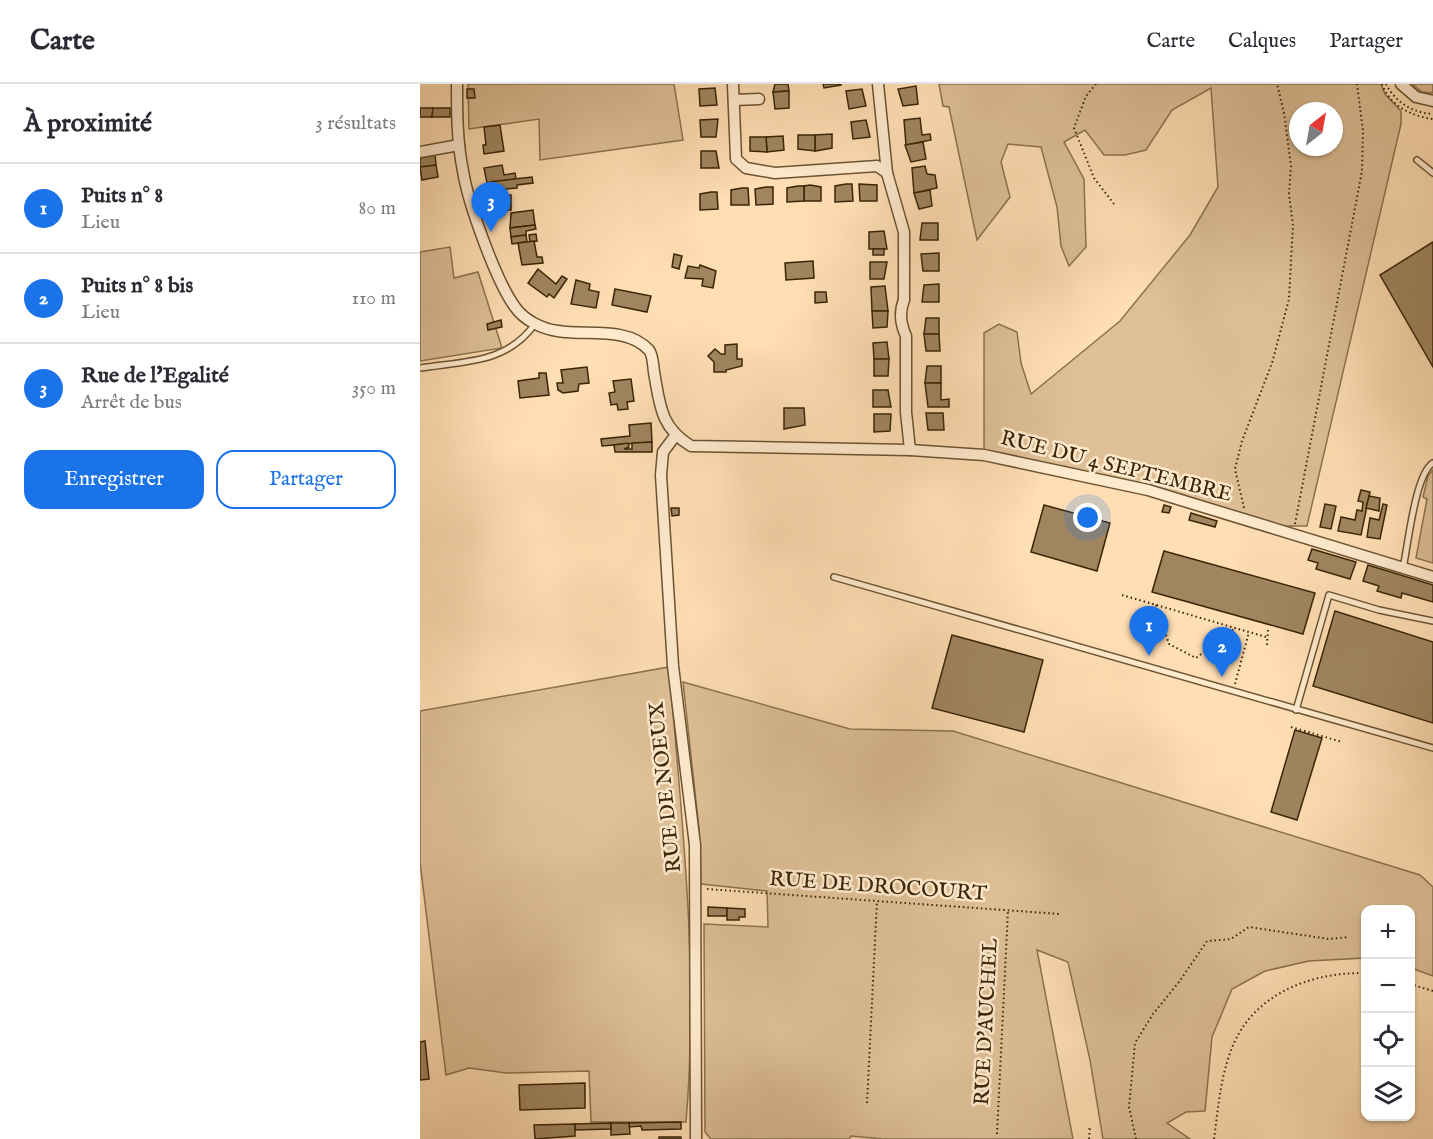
<!DOCTYPE html>
<html lang="fr">
<head>
<meta charset="utf-8">
<style>
  :root { --surface:#fff; --page:#f2f2f3; --text:#2b2b33; --muted:#7c7c81; --line:#e1e1e2; --accent:#1a73e8 }
  body { margin:0; font-family:"IM FELL English",serif; background:var(--page); color:var(--text) }
  .controls { position:absolute; right:18px; bottom:18px; display:grid; overflow:hidden; border-radius:12px; box-shadow:0 2px 4px #0004 }
  .controls button { width:54px; height:54px; display:grid; place-items:center; padding:0; border:0; border-bottom:2px solid var(--line); background:var(--surface); color:var(--text); font:30px sans-serif }
  .compass { position:absolute; left:869px; top:18px; width:54px; height:54px; border-radius:50%; background:var(--surface); box-shadow:0 2px 4px #0004; rotate:31deg }
  .you { position:absolute; left:668px; top:434px; width:21px; height:21px; margin:-15px; border:4px solid #fff; border-radius:50%; background:#1a73e8; box-shadow:0 0 0 9px #1a73e833 }
  .badge { display:grid; place-items:center; width:39px; height:39px; border-radius:50%; background:var(--accent); color:#fff; font-size:20px; font-weight:700 }
  .pin { position:absolute; translate:-50% -50px; filter:drop-shadow(0 2px 3px #0008) }
  .pin::after { content:''; position:absolute; top:32px; width:21px; height:18px; background:inherit; clip-path:polygon(0 0,100% 0,50% 100%) }
  .list { margin:0; padding:0; list-style:none }
  h2 { display:flex; justify-content:space-between; align-items:center; height:78px; margin:0; padding:0 24px; font-size:26px }
  h2 small { font-size:20px; font-weight:400; color:var(--muted) }
  .list li { display:grid; grid-template-columns:39px 1fr auto; gap:18px; align-items:center; box-sizing:border-box; height:90px; padding:0 24px; border-top:2px solid var(--line) }
  .list b { display:block; font-size:22px; white-space:nowrap }
  .list p { margin:0; font-size:20px; white-space:nowrap; color:var(--muted) }
  .list em { font-size:20px; font-style:normal; color:var(--muted) }
  .actions { display:flex; gap:12px; padding:18px 24px }
  .actions a { flex:1; padding:14px 0; border:2px solid var(--accent); border-radius:18px; text-align:center; font-size:21px; color:var(--accent) }
  .actions .main { background:var(--accent); color:#fff }
  .icon { flex:none; width:33px; height:33px; fill:none; stroke:currentColor; stroke-width:2; stroke-linecap:round; stroke-linejoin:round }
  .map { position:relative; flex:none; width:1013px; height:1055px; overflow:hidden }
  header { display:flex; align-items:center; gap:36px; box-sizing:border-box; height:84px; padding:0 30px; background:var(--surface); border-bottom:2px solid var(--line) }
  header strong { font-size:28px }
  nav { display:flex; gap:33px; margin-inline-start:auto; font-size:21px }
  main { display:flex }
  aside { flex:1; background:var(--surface) }
  .map>svg:first-child { display:block }
  .green { fill:#debf96; stroke:#8c724e; stroke-width:1.5; fill-rule:evenodd }
  .building { fill:#a08560; stroke:#3a2506; stroke-width:1.5 }
  .lines { fill:none; stroke-linecap:round; stroke-linejoin:round }
  .service-casing { stroke:#6b5331; stroke-width:8 }
  .minor-casing { stroke:#6b5331; stroke-width:13 }
  .path { stroke:#3a2506; stroke-width:2; stroke-dasharray:1.5 3; stroke-linecap:butt }
  .service { stroke:#ffeace; stroke-width:5 }
  .minor { stroke:#ffeace; stroke-width:10 }
  .labels { text-anchor:middle; dominant-baseline:central; stroke-width:5; stroke-linejoin:round; paint-order:stroke }
  .street-label { font-size:21px; fill:#3a2506; stroke:#ffeace }
</style>
</head>
<body>
<header>
<strong>Carte</strong>
<nav><a>Carte</a><a>Calques</a><a>Partager</a></nav>
</header>
<main>
<aside>
<h2>À proximité<small>3 résultats</small></h2>
<ul class="list">
<li><span class="badge">1</span><div><b>Puits n° 8</b><p>Lieu</p></div><em>80 m</em></li>
<li><span class="badge">2</span><div><b>Puits n° 8 bis</b><p>Lieu</p></div><em>110 m</em></li>
<li><span class="badge">3</span><div><b>Rue de l'Egalité</b><p>Arrêt de bus</p></div><em>350 m</em></li>
</ul>
<div class="actions"><a class="main">Enregistrer</a><a>Partager</a></div>
</aside>
<div class="map">
<svg width="1013" height="1055" viewBox="0 0 1013 1055">
  <rect width="100%" height="100%" fill="#ffdeb3"/>
  <filter id="stains"><feTurbulence type="fractalNoise" baseFrequency=".00333" numOctaves="4"/><feColorMatrix values="0 0 0 0 .2 0 0 0 0 .09 0 0 0 0 .02 0 0 0 .5 -.17"/></filter>
  <radialGradient id="worn" r=".72"><stop offset=".6" stop-color="#630" stop-opacity="0"/><stop offset="1" stop-color="#630" stop-opacity=".3"/></radialGradient>
  <g class="green">
    <path d="M48 0H254L263 56 120 76 119 35 49 45Z"/>
    <path d="M519 0H961L965 10 981 27V40L887 442H860L564 371V249L579 240 597 248 601 279 611 310 700 237 770 151 798 103 791 4 752 26 726 66 705 71H684L665 46 644 58 664 95 666 163 649 182 641 162 637 123 621 63 588 60 581 78 590 113 557 156 529 23 523 22ZM878 27H914V63H878Z"/>
    <path d="M992 0H1013V9L1002 8Z"/>
    <path d="M30 163 34 194 58 188 82 264 0 277V168Z"/>
    <path d="M1013 386V479L996 474 1007 415 1003 413 1008 392Z"/>
    <path d="M249 583C262 734 279 887 266 1038H171L169 987 86 989 49 984 26 991 0 778V627Z"/>
    <path d="M263 598 430 645 533 647 1000 791 1013 803V892L991 884 990 826H946L945 874 889 877 845 887 812 905 792 953 785 1027 766 1028 747 1039 770 1055H683L670 976 648 878 617 866 653 1055H463L431 1052 429 1055H291L285 1048 284 840 348 843 347 807 281 800 279 745Z"/>
  </g>
  <g class="building">
    <path d="M355 0H368L369 7 353 8Z"/>
    <path d="M403 0H421V1L404 4Z"/>
    <path d="M496 2 498 20 483 22 478 5Z"/>
    <path d="M295 4 297 21 280 22 279 5Z"/>
    <path d="M47 5H54L55 14H47Z"/>
    <path d="M442 5 446 22 429 25 426 7Z"/>
    <path d="M369 7V24L355 25 353 8Z"/>
    <path d="M0 24H13L12 33H0Z"/>
    <path d="M13 24H30V33H12Z"/>
    <path d="M500 34 502 51 510 50 511 56 486 61 484 36Z"/>
    <path d="M298 35 296 53H281L280 36Z"/>
    <path d="M446 36 450 53 433 55 431 38Z"/>
    <path d="M80 41 84 67 64 70 63 61H66L64 43Z"/>
    <path d="M412 50V64L395 67V51Z"/>
    <path d="M378 51H395V67L378 65Z"/>
    <path d="M363 52 364 66 347 68 346 53Z"/>
    <path d="M330 53H346L347 68 330 67Z"/>
    <path d="M503 58 506 75 491 78 485 61Z"/>
    <path d="M281 67H296L299 84H281Z"/>
    <path d="M15 71 16 81 0 83V74Z"/>
    <path d="M16 81 18 93 2 96 0 83Z"/>
    <path d="M82 81 84 91 95 89 96 95 67 99 64 84Z"/>
    <path d="M505 82 507 90 515 91 517 104 494 109 492 84Z"/>
    <path d="M112 93 113 99 97 101V104L86 105 87 111 72 113 70 98Z"/>
    <path d="M426 100H432L433 117 415 118V102Z"/>
    <path d="M439 100 457 101V117H440Z"/>
    <path d="M390 101 401 103V117H384V102Z"/>
    <path d="M378 102H384V117L367 118V104Z"/>
    <path d="M346 103H353V120L336 121 335 105Z"/>
    <path d="M322 104H328L329 121H311V106Z"/>
    <path d="M510 106 512 122 499 125 494 109Z"/>
    <path d="M291 108H297L298 125 280 126V110Z"/>
    <path d="M87 111H91V126L74 128 72 113Z"/>
    <path d="M113 126 115 141 90 144 91 129Z"/>
    <path d="M78 128 79 133 69 135 68 129Z"/>
    <path d="M502 139H518V156H500Z"/>
    <path d="M115 141 116 145 106 147V151L91 153 90 144Z"/>
    <path d="M464 147 467 165H449V148Z"/>
    <path d="M116 150 117 157 110 158 109 151Z"/>
    <path d="M106 151 107 158 92 160 91 153Z"/>
    <path d="M114 157 117 173H122L123 179 102 181 98 159Z"/>
    <path d="M1013 158V283L960 191Z"/>
    <rect x="453" y="165" width="11" height="6"/>
    <path d="M519 169V187H503L501 170Z"/>
    <path d="M254 170 262 172 259 185 252 183Z"/>
    <path d="M393 177 394 194 366 196 365 179Z"/>
    <path d="M450 178H467L464 195H450Z"/>
    <path d="M280 181 296 187 293 204 282 202 283 195 265 194 268 182 279 184Z"/>
    <path d="M118 185 136 200 142 192 147 195 134 214 129 210 127 213 108 199Z"/>
    <path d="M156 196 170 200 169 206 179 208 176 224 151 220Z"/>
    <path d="M519 200V218H502L504 201Z"/>
    <path d="M465 202 468 227H452L451 203Z"/>
    <path d="M195 205 231 212 227 228 192 221Z"/>
    <path d="M395 208H406L407 218 395 219Z"/>
    <path d="M452 227H468L467 243 453 244Z"/>
    <path d="M506 234H519V250H504Z"/>
    <path d="M81 236 82 243 68 246 67 240Z"/>
    <path d="M504 250H519L520 267H506Z"/>
    <path d="M467 258 469 275H454L453 259Z"/>
    <path d="M317 260V275H322V282L306 286V288H294V278L288 272 295 265 301 270H305V261Z"/>
    <path d="M454 275H469L468 292H454Z"/>
    <path d="M507 282H521V299H505Z"/>
    <path d="M167 283 169 299 159 300 158 307 143 309 138 306 137 299H143L141 286Z"/>
    <path d="M119 289H126L129 311 100 314 98 297 119 294Z"/>
    <path d="M211 295 214 317 207 318 208 325 198 326 197 320 191 321 189 309 195 308 193 297Z"/>
    <path d="M505 299H521V316L529 315V323H508Z"/>
    <path d="M453 306H468L471 323H453Z"/>
    <path d="M364 324H384L385 341 364 345Z"/>
    <path d="M506 329H523L524 346H508Z"/>
    <path d="M454 330H471L470 347 454 348Z"/>
    <path d="M231 339 232 358 182 362 181 355 210 352 209 341Z"/>
    <path d="M232 358V368H195L194 361 208 359 209 363 204 365H212V359Z"/>
    <path d="M941 406 950 408 941 451 918 447 921 433 935 436 937 426 942 427 943 418 938 417Z"/>
    <path d="M949 412 960 414 959 427 946 424Z"/>
    <path d="M905 420 916 422 911 445 900 443Z"/>
    <path d="M963 420 967 421 960 455 947 453 950 434 959 436Z"/>
    <path d="M624 421 690 439 677 487 611 468Z"/>
    <path d="M744 421 751 423 749 429 742 428Z"/>
    <path d="M251 424H259V431L252 432Z"/>
    <path d="M771 429 797 437 795 443 769 436Z"/>
    <path d="M892 465 936 478 930 495 896 485 898 479 888 476Z"/>
    <path d="M744 467 895 509 883 550 732 508Z"/>
    <path d="M948 481 1013 501V518L982 509 981 514 957 507 959 502 943 497Z"/>
    <path d="M915 527 1013 558V639L893 602Z"/>
    <path d="M532 551 623 576 604 648 512 624Z"/>
    <path d="M875 646 902 654 877 736 851 728Z"/>
    <path d="M288 823 307 824V832H288Z"/>
    <path d="M307 824 325 825V833H319V836H307Z"/>
    <path d="M5 957 9 995 0 996V958Z"/>
    <path d="M165 999V1024L100 1026 99 1001Z"/>
    <path d="M261 1038V1045L222 1046 221 1042 209 1043V1039Z"/>
    <path d="M191 1039V1045L155 1046V1040Z"/>
    <path d="M191 1039H209L210 1050 191 1051Z"/>
    <path d="M155 1040V1052L115 1055 114 1041Z"/>
    <rect x="239" y="1053" width="22" height="2"/>
  </g>
  <g class="lines">
    <g class="service-casing">
      <g id="service">
        <path d="M997 76 1013 89"/>
        <path d="M0 284C45 277 86 280 115 240"/>
        <path d="M983 484C988 462 995 390 1013 379"/>
        <path d="M414 493 1013 664"/>
        <path d="M876 626 909 511 959 526 1013 537"/>
      </g>
    </g>
    <g class="minor-casing">
      <g id="minor">
        <path d="M37 0C37 29 37 58 43 87 48 119 76 197 95 223 104 236 122 245 138 247 167 252 207 242 229 266 233 271 233 281 234 288 240 321 240 343 271 362L490 366 564 371 728 406 1013 493"/>
        <path d="M313 0 316 75 326 84 355 89 457 82 467 89"/>
        <path d="M458 0 467 89 484 148V216C479 228 480 239 486 252V328L490 366"/>
        <path d="M981 0 996 13 1013 17"/>
        <path d="M314 16 339 15"/>
        <path d="M0 68 39 61"/>
        <path d="M255 352 243 368 241 391 253 582 275 761 276 1055"/>
      </g>
    </g>
    <g class="path">
      <path d="M676 0 666 12 654 44 674 94 694 120"/>
      <path d="M962 0C970 22 991 32 1013 35"/>
      <path d="M966 0C975 18 993 29 1013 30"/>
      <path d="M824 424 815 385 822 357 852 279 869 215 873 141 869 110 871 82 864 29 857 0"/>
      <path d="M875 440 942 87 943 47 937 0"/>
      <path d="M702 511 846 553"/>
      <path d="M736 521 749 560 776 574 814 545"/>
      <path d="M847 561 848 545"/>
      <path d="M815 600 829 548"/>
      <path d="M871 643 922 658"/>
      <path d="M287 805 640 830"/>
      <path d="M990 900 1013 907"/>
      <path d="M447 1019 457 817"/>
      <path d="M577 1050 588 826"/>
      <path d="M669 1055 670 1043 669 1045"/>
      <path d="M716 1055 709 1023 715 959 733 930 759 898 787 857 811 855 829 843 909 855 929 853"/>
      <path d="M794 1055C798 1026 800 997 810 969 830 911 889 888 946 889"/>
    </g>
    <use href="#service" class="service"/>
    <use href="#minor" class="minor"/>
  </g>
  <g class="labels">
    <g class="street-label">
      <text transform="translate(696 383) rotate(14)">RUE DU 4 SEPTEMBRE</text>
      <text transform="translate(246 703) rotate(-96)">RUE DE NOEUX</text>
      <text transform="translate(458 803) rotate(4)">RUE DE DROCOURT</text>
      <text transform="translate(567 938) rotate(-87)">RUE D'AUCHEL</text>
    </g>
  </g>
  <rect width="100%" height="100%" filter="url(#stains)"/>
  <rect width="100%" height="100%" fill="url(#worn)"/>
</svg>
<div class="controls">
<button>+</button>
<button>−</button>
<button><svg class="icon" aria-label="locate" viewBox="0 0 24 24"><circle cx="12" cy="12" r="6"/><path d="M12 2v4M12 18v4M2 12h4M18 12h4"/></svg></button>
<button><svg class="icon" aria-label="layers" viewBox="0 0 24 24"><path d="M12 4l9 5-9 5-9-5zM3 14l9 5 9-5"/></svg></button>
</div>
<svg class="compass" viewBox="-18 -18 36 36"><path d="M0-13l5 13h-10z" fill="#e53935"/><path d="M0 13l5-13h-10z" fill="#7c7c81"/></svg>
<div class="you"></div>
<div class="pin badge" style="left:729px;top:572px">1</div>
<div class="pin badge" style="left:802px;top:593px">2</div>
<div class="pin badge" style="left:71px;top:148px">3</div>
</div>
</main>
</body>
</html>
